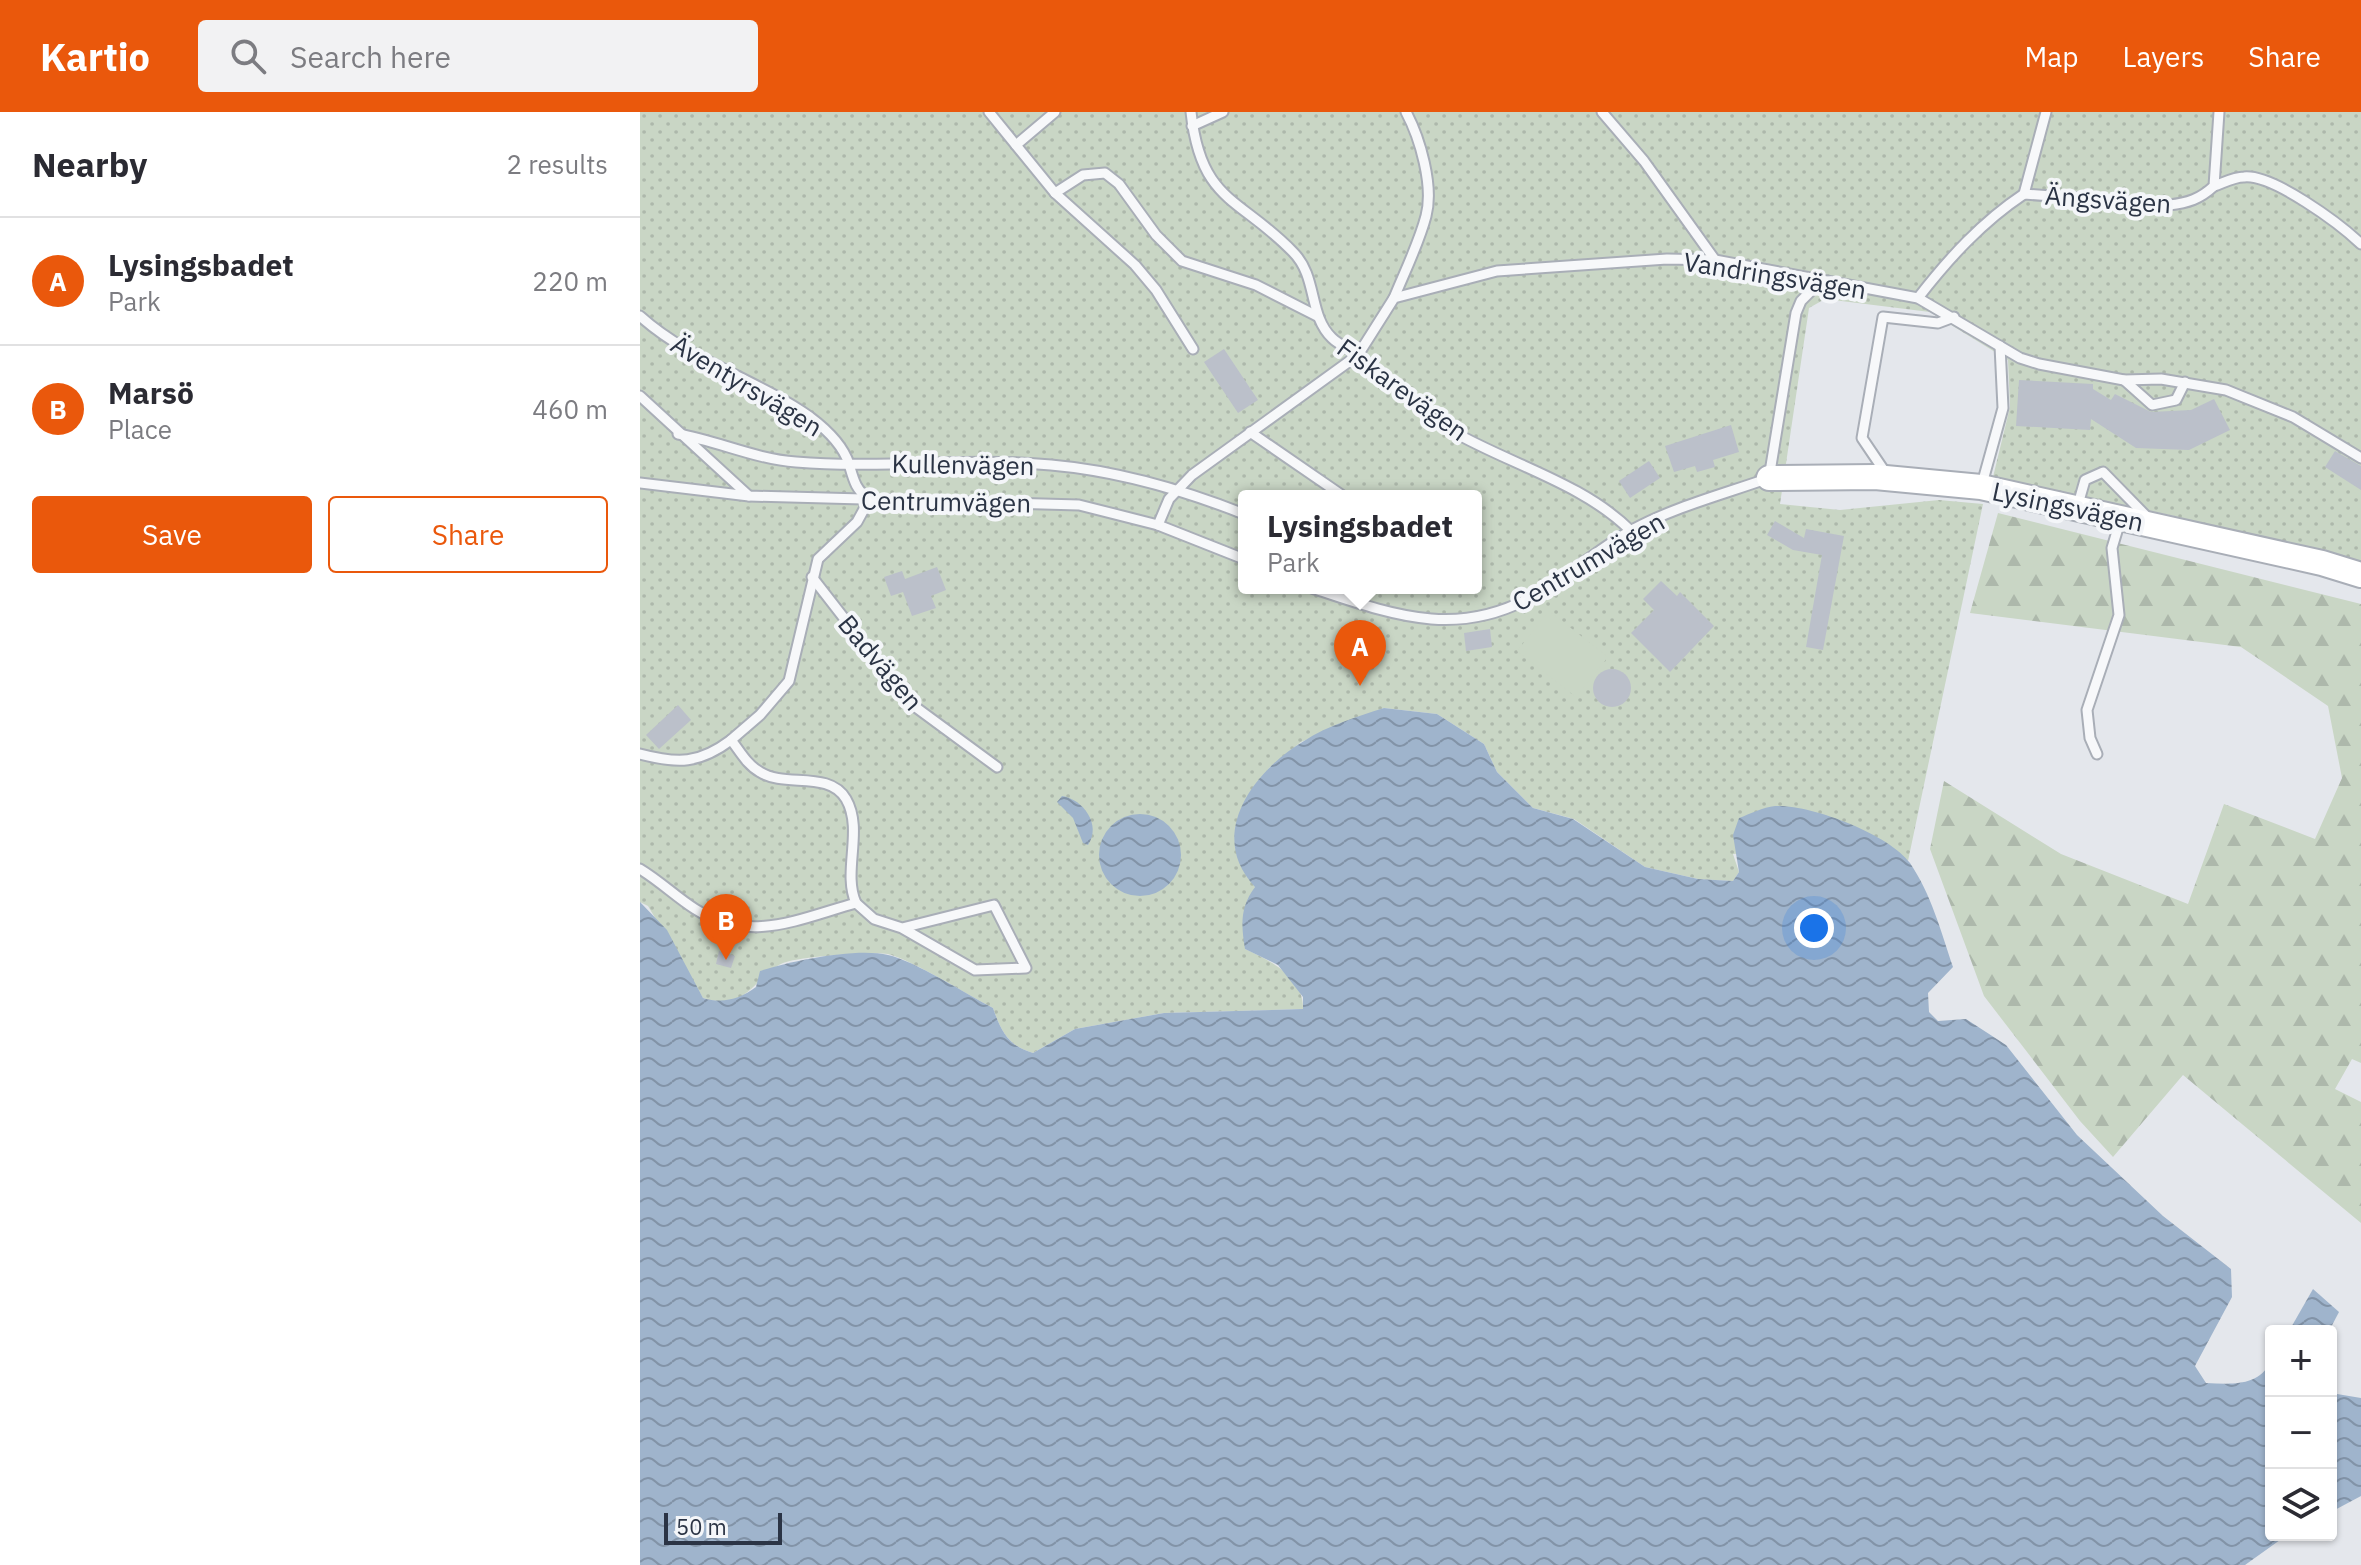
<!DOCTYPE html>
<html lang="en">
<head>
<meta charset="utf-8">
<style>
  :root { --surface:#fff; --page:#f2f2f3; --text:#2b2b33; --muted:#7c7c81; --line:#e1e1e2; --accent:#ea580c }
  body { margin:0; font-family:"IBM Plex Sans",sans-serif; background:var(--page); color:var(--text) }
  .controls { position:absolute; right:24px; bottom:24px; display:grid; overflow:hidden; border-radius:8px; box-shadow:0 2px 6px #0004 }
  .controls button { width:72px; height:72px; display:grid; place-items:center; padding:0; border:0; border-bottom:2px solid var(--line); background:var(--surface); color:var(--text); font:40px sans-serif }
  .scale { position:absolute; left:24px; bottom:20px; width:118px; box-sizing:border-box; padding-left:8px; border:4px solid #2b3445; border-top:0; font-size:22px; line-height:28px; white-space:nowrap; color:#2b3445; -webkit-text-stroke:6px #f4f6f9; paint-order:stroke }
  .you { position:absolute; left:1174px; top:816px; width:28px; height:28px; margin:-20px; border:6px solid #fff; border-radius:50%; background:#1a73e8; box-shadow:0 0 0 12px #1a73e833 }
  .badge { display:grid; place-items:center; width:52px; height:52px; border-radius:50%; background:var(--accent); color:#fff; font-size:26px; font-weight:700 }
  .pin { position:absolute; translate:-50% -66px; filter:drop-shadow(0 2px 4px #0008) }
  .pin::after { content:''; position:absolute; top:42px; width:28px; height:24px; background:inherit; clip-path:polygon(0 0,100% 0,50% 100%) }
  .popup { position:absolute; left:598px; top:378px; width:244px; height:104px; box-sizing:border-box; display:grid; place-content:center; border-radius:8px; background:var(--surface); filter:drop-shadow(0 2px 6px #0005); font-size:26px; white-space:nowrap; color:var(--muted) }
  .popup b { font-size:30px; color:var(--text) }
  .popup::after { content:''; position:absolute; left:50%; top:100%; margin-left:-16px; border:16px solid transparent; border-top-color:var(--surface) }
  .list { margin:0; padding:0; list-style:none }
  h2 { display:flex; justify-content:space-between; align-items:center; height:104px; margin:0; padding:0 32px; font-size:34px }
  h2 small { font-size:26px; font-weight:400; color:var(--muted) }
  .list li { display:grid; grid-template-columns:52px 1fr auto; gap:24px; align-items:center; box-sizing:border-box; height:128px; padding:0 32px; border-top:2px solid var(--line) }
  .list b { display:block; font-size:30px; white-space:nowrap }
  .list p { margin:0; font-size:26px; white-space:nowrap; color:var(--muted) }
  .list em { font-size:26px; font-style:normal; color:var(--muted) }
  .actions { display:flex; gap:16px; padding:24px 32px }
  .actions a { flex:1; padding:18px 0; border:2px solid var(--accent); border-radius:8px; text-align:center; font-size:28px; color:var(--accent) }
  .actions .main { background:var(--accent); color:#fff }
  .icon { flex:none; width:44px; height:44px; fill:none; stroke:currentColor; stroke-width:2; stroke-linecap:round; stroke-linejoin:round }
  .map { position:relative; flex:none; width:1721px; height:1453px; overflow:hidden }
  header { display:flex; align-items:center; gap:48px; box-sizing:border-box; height:112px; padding:0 40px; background:var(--accent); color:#fff }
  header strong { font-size:38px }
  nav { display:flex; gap:44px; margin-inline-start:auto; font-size:28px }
  .search { width:560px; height:72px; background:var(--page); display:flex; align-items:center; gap:20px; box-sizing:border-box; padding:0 28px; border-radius:8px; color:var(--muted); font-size:30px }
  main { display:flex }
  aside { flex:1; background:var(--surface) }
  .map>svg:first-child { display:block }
  .green { fill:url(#green-dots); fill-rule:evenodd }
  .forest { fill:url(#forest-firs) }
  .pitch { fill:#c9d6c5 }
  .water { fill:url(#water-waves) }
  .building { fill:#bbc0ca }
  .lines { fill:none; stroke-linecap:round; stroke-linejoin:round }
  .lane-casing { stroke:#a9aeb7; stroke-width:13 }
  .secondary-casing { stroke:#a9aeb7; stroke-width:28 }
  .lane { stroke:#f7f8fa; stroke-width:9 }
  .secondary { stroke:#fff; stroke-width:24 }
  .labels { text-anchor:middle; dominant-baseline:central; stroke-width:8; stroke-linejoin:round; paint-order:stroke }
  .street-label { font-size:26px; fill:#2b3445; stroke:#f4f6f9 }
</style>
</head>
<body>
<header>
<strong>Kartio</strong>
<div class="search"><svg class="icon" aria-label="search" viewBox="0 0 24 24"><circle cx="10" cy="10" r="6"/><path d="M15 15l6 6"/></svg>Search here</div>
<nav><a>Map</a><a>Layers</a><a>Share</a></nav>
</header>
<main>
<aside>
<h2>Nearby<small>2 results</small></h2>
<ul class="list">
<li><span class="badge">A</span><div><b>Lysingsbadet</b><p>Park</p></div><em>220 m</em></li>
<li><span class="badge">B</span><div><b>Marsö</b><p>Place</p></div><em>460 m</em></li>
</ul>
<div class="actions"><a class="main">Save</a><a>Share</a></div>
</aside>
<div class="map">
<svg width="1721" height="1453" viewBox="0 0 1721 1453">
  <defs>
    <pattern id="green-dots" width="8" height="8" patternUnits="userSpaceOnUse" patternTransform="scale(2)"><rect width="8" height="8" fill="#c9d6c5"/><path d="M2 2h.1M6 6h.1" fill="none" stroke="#adb8ab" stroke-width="1.8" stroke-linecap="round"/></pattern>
    <pattern id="forest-firs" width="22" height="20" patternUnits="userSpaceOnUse" patternTransform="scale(2)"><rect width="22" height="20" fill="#c9d6c5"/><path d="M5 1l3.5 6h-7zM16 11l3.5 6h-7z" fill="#adb8ab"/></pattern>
    <pattern id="water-waves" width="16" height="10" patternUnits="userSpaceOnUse" patternTransform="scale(2)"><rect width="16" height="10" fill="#9fb4cc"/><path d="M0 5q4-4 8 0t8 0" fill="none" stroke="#8293a7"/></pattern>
  </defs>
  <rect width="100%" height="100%" fill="#e4e7ec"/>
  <path class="green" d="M0 0H1721V455L1534 404 1353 365 1370 295 1368 248 1290 200 1185 187 1169 196 1140 392 1200 398 1299 388 1343 392 1268 749 1247 734 1093 742 1099 760 1093 769 1058 767 1005 755 934 707 893 696 857 660 844 632 797 602 744 596 661 630 630 655 608 683 615 774 605 837C631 849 664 865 663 897L524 901 435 917 393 941C368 934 361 919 353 896 328 883 272 848 248 842 233 839 156 845 143 851 112 865 110 900 63 886L8 794 0 790ZM604 384H836V476H604Z"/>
  <path class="forest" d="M1358 401 1721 492V951L1712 947 1695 977 1721 990V1111L1543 963 1473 1045 1440 1009 1344 884 1290 737 1304 669 1421 742 1548 792 1584 692 1675 727 1702 666 1688 594 1601 535 1330 501Z"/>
  <path class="pitch" d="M909 499 968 545 936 585 877 539Z"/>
  <g class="water">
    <path d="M744 596 797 602 844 632 857 660 893 696 933 707 1005 755 1058 767 1093 769 1099 760 1093 723 1099 706C1110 702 1123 695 1135 694 1170 692 1249 722 1270 751 1291 782 1301 819 1313 855L1288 881 1289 900 1298 909 1326 907 1366 933 1437 1023 1523 1104 1591 1157 1592 1185 1555 1254 1566 1271C1592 1272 1617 1275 1631 1250V1423H1647L1605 1453H0V790L27 818 63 886C83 892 100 887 116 875L120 859C149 849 218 835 248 843 273 848 328 883 353 896 361 919 368 934 393 941L435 917 524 901 663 897V885L638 853 605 837C601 813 600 795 615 775 566 723 613 659 664 629 689 613 716 605 744 596Z"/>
    <path d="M422 684C443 687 462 713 448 733L443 731 433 706 417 690Z"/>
    <circle cx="500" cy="743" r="41"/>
    <path d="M1673 1177 1699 1200 1689 1219H1649Z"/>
    <path d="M1691 1281 1721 1286V1384L1691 1400Z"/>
  </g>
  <g class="building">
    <path d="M584 237 618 288 598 301 564 250Z"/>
    <path d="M1379 268 1453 272V277L1471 288 1475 282 1511 300 1551 298 1574 287 1590 318 1549 338 1496 336 1451 307 1450 318 1376 314Z"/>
    <path d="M1091 313 1099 340 1073 348 1075 355 1057 360 1055 354 1034 360 1025 334Z"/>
    <path d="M1695 339 1721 354V378L1685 355Z"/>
    <path d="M1009 349 1020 366 990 386 979 369Z"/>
    <path d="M1135 409 1164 426 1166 417 1204 424 1183 538 1166 535 1182 443 1153 438 1127 423Z"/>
    <path d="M297 455 306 478 291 484 296 496 272 504 263 480 251 484 244 465 262 459 265 467Z"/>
    <path d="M1021 469 1037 484 1040 480 1074 514 1030 560 991 521 1014 498 1003 487Z"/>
    <path d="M850 517 852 535 826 539 824 521Z"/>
    <circle cx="972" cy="576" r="19"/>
    <path d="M38 593 51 608 19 637 6 623Z"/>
    <path d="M79 839 95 844 91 856 76 852Z"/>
  </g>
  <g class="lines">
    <g class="lane-casing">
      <g id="lane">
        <path d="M349 0 415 81 495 153 516 178 553 237"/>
        <path d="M551 0C561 91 600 85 653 140 678 165 668 203 692 226 699 233 710 237 718 243 750 267 776 298 812 319 869 352 943 371 991 419"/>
        <path d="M962 0 1004 49 1075 148"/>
        <path d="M552 14 583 0"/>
        <path d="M376 33 415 0"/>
        <path d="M1574 74C1583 71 1594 65 1604 65 1633 62 1700 112 1721 132"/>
        <path d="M415 81 443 63 465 61 479 72 516 123 542 149 616 173 677 204"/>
        <path d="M1384 82 1406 0"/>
        <path d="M754 186C765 159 779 131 786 104 794 74 780 26 766 0"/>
        <path d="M1278 186C1309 146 1342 110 1384 82L1529 93C1548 91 1560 87 1574 74L1579 0"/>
        <path d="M0 204C50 249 116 267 170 305 186 317 203 333 209 352 214 369 215 376 229 388L217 410 178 447 149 569 120 603 91 628C100 639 107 653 120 660 145 676 189 658 206 687 224 718 202 760 216 791 158 807 110 832 55 797 36 785 20 769 0 757"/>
        <path d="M1484 268 1512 293 1536 288 1545 270"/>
        <path d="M0 284 109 384"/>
        <path d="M610 320 703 384"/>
        <path d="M38 322C78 329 115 347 156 350 240 357 326 345 411 353 479 359 541 377 604 402"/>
        <path d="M1247 363 1222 326 1243 205 1298 211 1314 205"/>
        <path d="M0 371 109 384 439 393 518 413 604 447"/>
        <path d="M1342 372 1363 296 1360 234"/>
        <path d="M1437 396 1445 368 1463 360 1510 408"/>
        <path d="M518 413 529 387 552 363 718 243 754 186 857 159 1027 147 1075 148 1278 186 1380 246 1399 252 1484 268 1521 267 1586 278 1653 305 1721 346"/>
        <path d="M172 465 270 591 357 655"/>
        <path d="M672 476C753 503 820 529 900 480 932 461 960 436 992 418 1034 395 1084 382 1129 366L1156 201 1161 189 1182 168"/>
        <path d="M0 642C38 652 59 652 91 628"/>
        <path d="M1457 642 1450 626 1447 598 1479 503 1472 436 1481 406"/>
        <path d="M216 791 234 807 262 816 354 793 386 856 335 858 262 816"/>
      </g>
    </g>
    <g class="secondary-casing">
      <path id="secondary" d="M1129 366 1235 365 1341 375 1682 451 1721 463"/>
    </g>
    <use href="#lane" class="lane"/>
    <use href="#secondary" class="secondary"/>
  </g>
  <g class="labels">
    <g class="street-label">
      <text transform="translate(1468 87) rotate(4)">Ängsvägen</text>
      <text transform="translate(1135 163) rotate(9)">Vandringsvägen</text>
      <text transform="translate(107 273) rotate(31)">Äventyrsvägen</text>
      <text transform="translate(763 277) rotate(36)">Fiskarevägen</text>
      <text transform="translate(323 352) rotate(1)">Kullenvägen</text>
      <text transform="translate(306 389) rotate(1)">Centrumvägen</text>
      <text transform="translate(1428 394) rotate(12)">Lysingsvägen</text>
      <text transform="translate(948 449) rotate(-30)">Centrumvägen</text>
      <text transform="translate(241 550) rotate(50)">Badvägen</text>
    </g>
  </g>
</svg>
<div class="controls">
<button>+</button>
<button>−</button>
<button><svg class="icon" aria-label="layers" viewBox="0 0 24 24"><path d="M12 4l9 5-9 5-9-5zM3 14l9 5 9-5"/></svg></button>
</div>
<div class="scale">50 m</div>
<div class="you"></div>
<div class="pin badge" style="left:720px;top:574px">A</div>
<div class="popup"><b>Lysingsbadet</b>Park</div>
<div class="pin badge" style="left:86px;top:848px">B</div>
</div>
</main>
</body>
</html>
